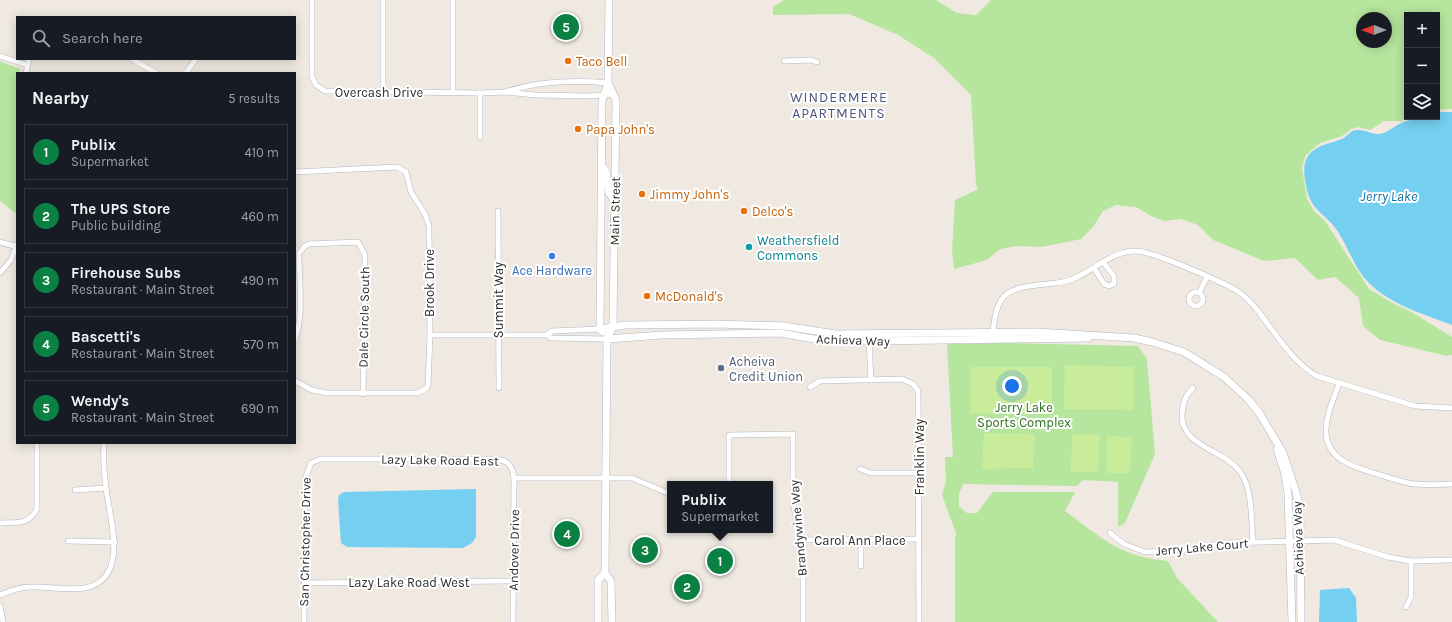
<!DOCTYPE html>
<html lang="en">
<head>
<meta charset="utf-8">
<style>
  :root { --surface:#171b24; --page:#242831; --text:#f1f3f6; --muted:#9ea1a6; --line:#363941; --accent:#0b8043 }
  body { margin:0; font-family:Karla,sans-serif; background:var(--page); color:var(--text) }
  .controls { position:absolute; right:12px; top:12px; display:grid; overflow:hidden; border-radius:0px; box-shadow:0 2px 10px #0003 }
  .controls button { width:36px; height:36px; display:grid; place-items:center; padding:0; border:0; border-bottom:1px solid var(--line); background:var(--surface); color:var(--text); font:20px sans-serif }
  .compass { position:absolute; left:1356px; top:12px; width:36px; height:36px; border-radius:50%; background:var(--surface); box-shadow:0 2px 10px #0003; rotate:270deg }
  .you { position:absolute; left:1012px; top:386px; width:14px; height:14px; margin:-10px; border:3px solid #fff; border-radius:50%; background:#1a73e8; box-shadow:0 0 0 6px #1a73e833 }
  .badge { display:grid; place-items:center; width:26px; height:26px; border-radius:50%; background:var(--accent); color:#fff; font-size:13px; font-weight:700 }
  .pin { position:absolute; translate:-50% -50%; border:2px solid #fff; box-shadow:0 1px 4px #0006 }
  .popup { position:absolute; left:667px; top:481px; width:106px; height:52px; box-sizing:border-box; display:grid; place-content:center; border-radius:0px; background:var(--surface); filter:drop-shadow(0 1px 3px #0005); font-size:13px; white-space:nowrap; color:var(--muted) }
  .popup b { font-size:15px; color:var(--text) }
  .popup::after { content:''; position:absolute; left:50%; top:100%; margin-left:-8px; border:8px solid transparent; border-top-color:var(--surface) }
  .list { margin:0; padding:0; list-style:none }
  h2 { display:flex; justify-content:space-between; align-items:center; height:52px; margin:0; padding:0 16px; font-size:17px }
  h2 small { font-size:13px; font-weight:400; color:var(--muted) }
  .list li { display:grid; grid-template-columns:26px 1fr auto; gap:12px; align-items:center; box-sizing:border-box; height:56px; margin:0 8px 8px; padding:0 8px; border:1px solid var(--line); border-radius:0px }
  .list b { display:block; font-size:15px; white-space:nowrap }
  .list p { margin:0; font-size:13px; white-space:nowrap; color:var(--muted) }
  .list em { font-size:13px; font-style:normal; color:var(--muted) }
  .icon { flex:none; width:22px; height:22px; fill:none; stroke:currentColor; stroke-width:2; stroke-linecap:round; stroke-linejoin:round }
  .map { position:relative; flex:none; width:1452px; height:622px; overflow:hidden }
  .search { position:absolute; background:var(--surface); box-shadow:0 2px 10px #0003; left:16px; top:16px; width:280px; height:44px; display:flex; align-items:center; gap:10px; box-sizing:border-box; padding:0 14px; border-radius:0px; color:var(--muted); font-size:15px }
  .panel { position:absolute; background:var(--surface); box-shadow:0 2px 10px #0003; left:16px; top:72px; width:280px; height:372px; border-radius:0px }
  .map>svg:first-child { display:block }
  .green { fill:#b6e59e; fill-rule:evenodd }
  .pitch { fill:#c9ec9a }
  .water { fill:#75cff0 }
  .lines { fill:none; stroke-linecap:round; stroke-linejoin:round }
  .street-casing { stroke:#b4b7c1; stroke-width:6 }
  .secondary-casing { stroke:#b4b7c1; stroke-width:8 }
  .street { stroke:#fff; stroke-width:5 }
  .secondary { stroke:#fff; stroke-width:7 }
  .food-dot { fill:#e8710a; stroke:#fff; stroke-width:1.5 }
  .culture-dot { fill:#0f9aa8; stroke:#fff; stroke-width:1.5 }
  .shop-dot { fill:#3f7fe0; stroke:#fff; stroke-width:1.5 }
  .service-dot { fill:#5c6f8a; stroke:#fff; stroke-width:1.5 }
  .labels { text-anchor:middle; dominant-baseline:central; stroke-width:4; stroke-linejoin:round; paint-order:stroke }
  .food-label { font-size:13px; fill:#c56008; stroke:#fff; text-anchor:start }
  .street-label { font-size:13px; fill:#2e2e2e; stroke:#fff }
  .culture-label { font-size:13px; fill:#0d838f; stroke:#fff; text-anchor:start }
  .shop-label { font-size:13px; fill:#366cbe; stroke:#fff }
  .service-label { font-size:13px; fill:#4e5e75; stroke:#fff; text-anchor:start }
  .park-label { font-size:13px; fill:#2c6e1b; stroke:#fff }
  .neighbourhood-label { font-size:14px; letter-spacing:1px; fill:#4d5680; stroke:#fff }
  .water-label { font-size:14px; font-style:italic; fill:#0d6fa3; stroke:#fff }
</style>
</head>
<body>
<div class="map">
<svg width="1452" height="622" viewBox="0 0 1452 622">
  <rect width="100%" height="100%" fill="#efe9e1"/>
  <g class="green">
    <path d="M784 0H936L957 13 976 15 991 0H1452V109L1437 110V15H1407V117H1411L1401 121H1384L1370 130 1358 127 1351 129 1342 136 1320 143 1305 156 1302 168 1307 199 1314 211 1325 221 1369 289 1398 306 1408 310 1452 337V355L1447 356 1380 340 1363 326 1359 298 1335 277 1318 280 1295 258 1264 261 1213 240 1198 225 1181 219 1165 221 1151 216 1136 207 1116 205 1103 211 1093 227 1081 239 1041 247 1017 246 1000 249 987 260 954 269 952 251 955 200 978 189 976 185 971 95 934 58 898 35 849 14 773 15V7ZM1362 18H1386V42H1362Z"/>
    <path d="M0 61 20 69V73H17V209L15 213 0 201Z"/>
    <path d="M1004 343 1138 346 1147 359 1155 454 1125 523 1118 527V482L1083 480 1077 486 963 484 959 494V506L967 513H977L993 492H1075L1065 511C1102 538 1120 557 1168 561L1177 578 1218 622H955V536H957L942 495 946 481 945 457H953L947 344Z"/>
  </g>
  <g class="pitch">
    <path d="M1065 365 1134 367 1133 410 1064 409Z"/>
    <path d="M971 367H1052V413L970 414Z"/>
    <path d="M984 433 1035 434 1033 468 982 469Z"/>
    <path d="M1072 434H1100L1098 472H1071Z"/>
    <path d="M1107 436 1132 437 1130 473H1107Z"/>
  </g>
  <g class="water">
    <path d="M1437 112H1452V325C1424 314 1391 305 1369 283 1352 266 1347 241 1332 224 1324 215 1315 210 1310 199 1306 188 1301 168 1307 158 1315 144 1332 144 1344 138 1348 135 1351 130 1357 130 1364 129 1373 135 1380 134 1388 132 1392 128 1399 124 1412 118 1423 117 1437 117Z"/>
    <path d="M476 489V537L472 543 463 548 347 547 341 543 338 500 339 495 344 492Z"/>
    <path d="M1349 588 1356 598 1357 622H1319L1320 590Z"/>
  </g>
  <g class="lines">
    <g class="street-casing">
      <g id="street">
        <path d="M312 0V77L316 85 325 91 480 93 506 92 536 95 590 96 613 94"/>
        <path d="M0 56 27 65"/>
        <path d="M132 59 156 73"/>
        <path d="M784 61 811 60 817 62"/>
        <path d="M26 73 29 59"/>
        <path d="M186 73 196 59"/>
        <path d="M383 91V0"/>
        <path d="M508 91C540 81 575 80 608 83"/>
        <path d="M453 92V0"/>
        <path d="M480 137V93"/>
        <path d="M295 172 397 167 406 172 411 192 425 214 429 226 430 335 428 385 427 388 418 393H327L312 390 295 381"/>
        <path d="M498 211 499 388"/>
        <path d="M0 242 17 247"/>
        <path d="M1094 268 1104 284 1109 286 1114 284V276L1103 262"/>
        <path d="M0 273 11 260 17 244"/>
        <circle cx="1196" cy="299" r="7"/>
        <path d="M1199 293 1207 277"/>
        <path d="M430 335H547L551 338 607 339"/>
        <path d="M547 335 552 331 600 329"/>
        <path d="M993 335C995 285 1014 288 1056 283 1088 280 1107 250 1136 251 1152 251 1215 279 1232 288 1240 292 1247 298 1253 305 1274 329 1288 359 1317 376L1415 406 1452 408"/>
        <path d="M295 340C304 316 299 279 299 253L305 246 309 244 358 242 365 255 363 394"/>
        <path d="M869 340 871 380"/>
        <path d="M1339 383C1334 399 1325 417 1326 433 1328 462 1358 468 1380 475 1392 478 1403 483 1415 484 1427 485 1440 485 1452 484"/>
        <path d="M810 387 820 381 902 379 913 384 918 391 919 622"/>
        <path d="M1193 388C1184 397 1183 403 1182 415 1181 447 1226 450 1241 473 1253 491 1251 521 1253 542"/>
        <path d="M860 469 871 473H919"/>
        <path d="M514 478H632L670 494"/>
        <path d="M729 484V435L793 434V502L803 552V622"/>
        <path d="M75 490 106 488"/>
        <path d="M0 523C17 522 27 526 37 509V443"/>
        <path d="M1110 533 1124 544 1145 552 1180 551 1225 543 1334 540 1388 557 1411 561 1452 560"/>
        <path d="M802 540 919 539"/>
        <path d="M68 541 115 542"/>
        <path d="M861 566V540"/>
        <path d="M304 583 513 581"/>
        <path d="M0 595C10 591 19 587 30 587 48 586 67 591 85 588 130 579 110 519 106 489 104 474 103 458 104 443"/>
        <path d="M0 606 3 622"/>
        <path d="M1406 607 1411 597V561"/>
        <path d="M304 622 305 479 311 463 321 459H496C509 461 512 465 514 478L513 622"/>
      </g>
    </g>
    <g class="secondary-casing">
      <g id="secondary">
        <path d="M608 83 616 100 613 327 607 339 605 573 611 581 612 622"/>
        <path d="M602 166 606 171 609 193 615 201"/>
        <path d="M600 329 625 325 718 324 784 326 835 334 1037 332 1134 338 1152 342 1184 352 1224 377 1249 400 1260 414 1283 453 1296 492 1300 510 1301 622"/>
        <path d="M603 332 600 329 602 101 608 83 609 0"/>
        <path d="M607 339 662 335 780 333 820 340 870 341 1088 338"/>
        <path d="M1277 449 1285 474 1288 494 1292 622"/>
        <path d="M598 622V580L605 573"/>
      </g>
    </g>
    <use href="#street" class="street"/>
    <use href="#secondary" class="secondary"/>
  </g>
  <g class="food-dot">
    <circle cx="568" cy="61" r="4"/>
    <circle cx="578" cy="129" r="4"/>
    <circle cx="642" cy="194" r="4"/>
    <circle cx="744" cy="211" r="4"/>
    <circle cx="647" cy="296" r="4"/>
  </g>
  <circle class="culture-dot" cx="749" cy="247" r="4"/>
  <circle class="shop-dot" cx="552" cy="256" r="4"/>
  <circle class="service-dot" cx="721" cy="368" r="4"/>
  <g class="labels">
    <g class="food-label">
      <text x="576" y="61">Taco Bell</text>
      <text x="586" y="129">Papa John's</text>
      <text x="650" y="194">Jimmy John's</text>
      <text x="752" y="211">Delco's</text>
      <text x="655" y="296">McDonald's</text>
    </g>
    <g class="street-label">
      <text x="379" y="92">Overcash Drive</text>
      <text transform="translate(615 211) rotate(-89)">Main Street</text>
      <text transform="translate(429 283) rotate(-90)">Brook Drive</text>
      <text transform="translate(498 300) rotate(-90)">Summit Way</text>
      <text transform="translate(364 317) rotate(-89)">Dale Circle South</text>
      <text transform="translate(853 340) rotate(2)">Achieva Way</text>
      <text transform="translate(919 457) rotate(-90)">Franklin Way</text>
      <text transform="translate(440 460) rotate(1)">Lazy Lake Road East</text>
      <text transform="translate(798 528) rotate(-95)">Brandywine Way</text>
      <text transform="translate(1298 538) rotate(-92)">Achieva Way</text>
      <text x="860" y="540">Carol Ann Place</text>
      <text transform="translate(305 542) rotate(-89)">San Christopher Drive</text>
      <text transform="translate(1202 547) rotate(-5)">Jerry Lake Court</text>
      <text transform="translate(514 550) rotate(-89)">Andover Drive</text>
      <text x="409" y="582">Lazy Lake Road West</text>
    </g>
    <g class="culture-label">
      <text x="757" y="240">Weathersfield<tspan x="757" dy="15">Commons</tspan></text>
    </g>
    <g class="shop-label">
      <text x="552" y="270">Ace Hardware</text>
    </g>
    <g class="service-label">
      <text x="729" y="361">Acheiva<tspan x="729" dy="15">Credit Union</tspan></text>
    </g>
    <g class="park-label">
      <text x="1024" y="407">Jerry Lake<tspan x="1024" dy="15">Sports Complex</tspan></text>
    </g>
    <g class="neighbourhood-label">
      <text x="839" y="97">WINDERMERE<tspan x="839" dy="16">APARTMENTS</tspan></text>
    </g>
    <g class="water-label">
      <text x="1389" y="196">Jerry Lake</text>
    </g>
  </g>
</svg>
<div class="controls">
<button>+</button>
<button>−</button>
<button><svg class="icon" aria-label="layers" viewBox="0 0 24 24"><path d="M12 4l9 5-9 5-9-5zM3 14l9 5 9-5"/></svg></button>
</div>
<svg class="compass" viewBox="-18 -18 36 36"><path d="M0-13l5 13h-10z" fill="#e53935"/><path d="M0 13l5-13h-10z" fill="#9ea1a6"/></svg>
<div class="you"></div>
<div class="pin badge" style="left:720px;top:561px">1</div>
<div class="popup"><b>Publix</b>Supermarket</div>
<div class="pin badge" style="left:687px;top:587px">2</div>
<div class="pin badge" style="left:645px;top:550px">3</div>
<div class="pin badge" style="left:567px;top:534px">4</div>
<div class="pin badge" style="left:566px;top:27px">5</div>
<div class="search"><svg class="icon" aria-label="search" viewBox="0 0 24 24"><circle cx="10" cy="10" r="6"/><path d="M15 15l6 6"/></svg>Search here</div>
<section class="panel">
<h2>Nearby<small>5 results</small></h2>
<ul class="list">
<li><span class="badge">1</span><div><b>Publix</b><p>Supermarket</p></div><em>410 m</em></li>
<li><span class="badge">2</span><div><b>The UPS Store</b><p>Public building</p></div><em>460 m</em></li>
<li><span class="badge">3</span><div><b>Firehouse Subs</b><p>Restaurant · Main Street</p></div><em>490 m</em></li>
<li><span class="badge">4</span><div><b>Bascetti's</b><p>Restaurant · Main Street</p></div><em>570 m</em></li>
<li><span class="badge">5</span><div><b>Wendy's</b><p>Restaurant · Main Street</p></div><em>690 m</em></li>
</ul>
</section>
</div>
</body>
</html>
